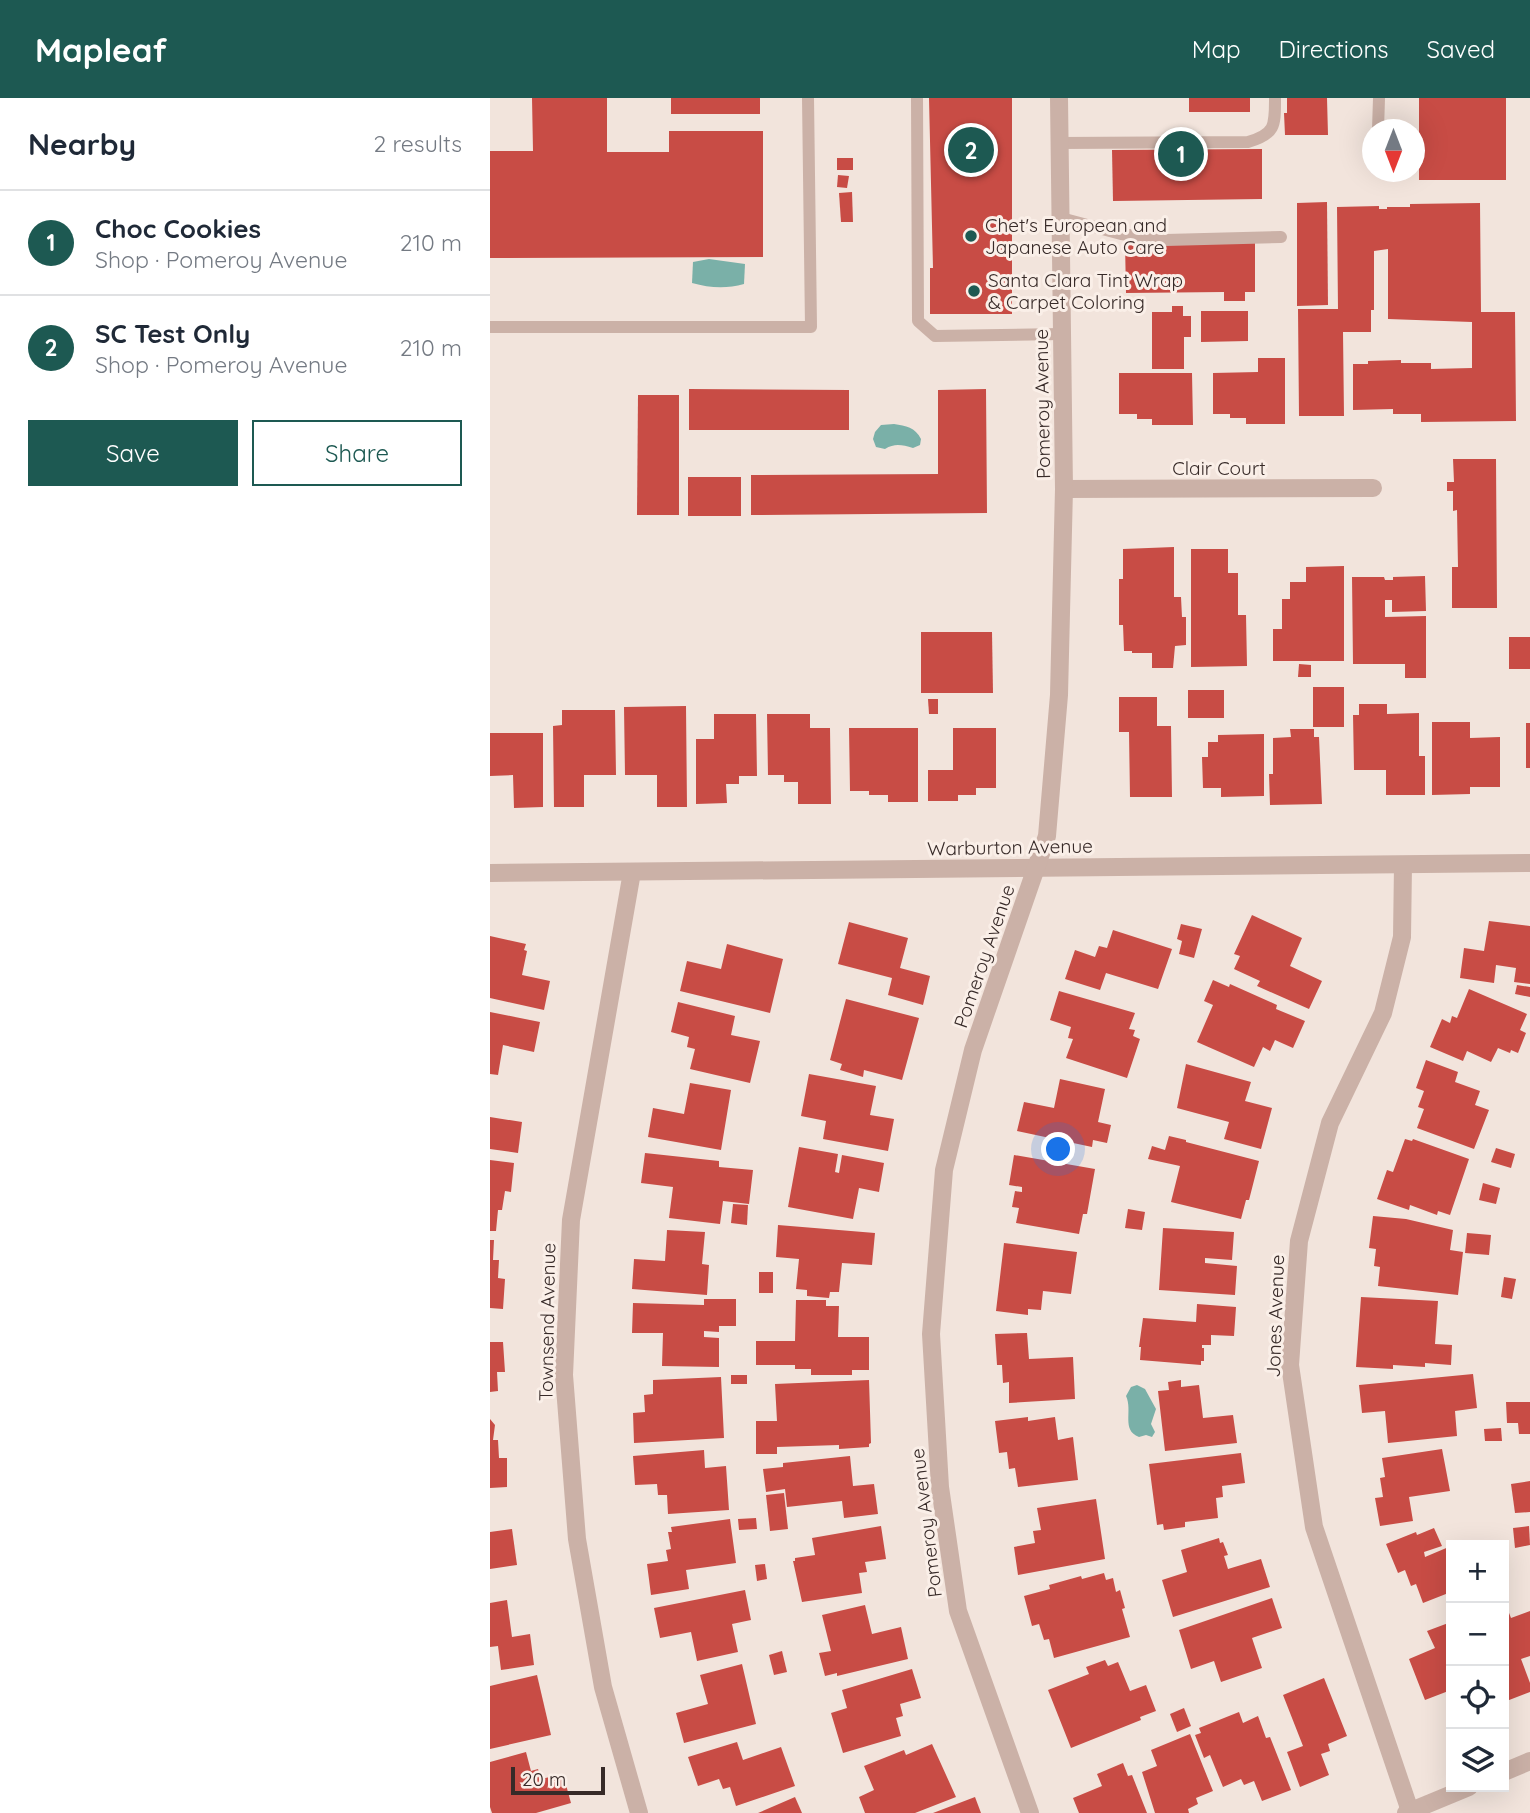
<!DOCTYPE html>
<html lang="en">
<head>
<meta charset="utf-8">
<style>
  :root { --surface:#fff; --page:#f2f2f3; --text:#1f2937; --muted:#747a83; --line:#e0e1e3; --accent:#1d5952 }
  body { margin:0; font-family:Quicksand,sans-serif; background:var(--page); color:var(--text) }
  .controls { position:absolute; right:21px; bottom:21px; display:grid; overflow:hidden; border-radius:0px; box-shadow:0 7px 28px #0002 }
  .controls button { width:63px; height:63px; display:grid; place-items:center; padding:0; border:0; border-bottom:2px solid var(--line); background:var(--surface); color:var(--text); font:35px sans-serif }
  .compass { position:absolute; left:872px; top:21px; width:63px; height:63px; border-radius:50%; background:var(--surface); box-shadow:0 7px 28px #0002; rotate:180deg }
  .scale { position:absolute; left:21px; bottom:18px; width:94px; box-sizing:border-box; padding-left:7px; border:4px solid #372a28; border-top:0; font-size:19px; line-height:24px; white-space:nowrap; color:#372a28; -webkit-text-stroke:5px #faefe8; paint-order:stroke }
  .you { position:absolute; left:569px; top:1052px; width:24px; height:24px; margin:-18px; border:5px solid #fff; border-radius:50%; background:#1a73e8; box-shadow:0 0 0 10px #1a73e833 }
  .badge { display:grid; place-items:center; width:46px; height:46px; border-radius:50%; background:var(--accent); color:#fff; font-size:23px; font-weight:700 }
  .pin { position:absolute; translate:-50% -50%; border:4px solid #fff; box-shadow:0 2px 7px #0006 }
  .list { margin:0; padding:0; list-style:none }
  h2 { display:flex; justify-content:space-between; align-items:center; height:91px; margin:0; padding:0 28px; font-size:30px }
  h2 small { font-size:23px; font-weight:400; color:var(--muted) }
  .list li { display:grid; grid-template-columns:46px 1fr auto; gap:21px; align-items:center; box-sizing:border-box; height:105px; padding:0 28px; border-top:2px solid var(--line) }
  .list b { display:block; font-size:26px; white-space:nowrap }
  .list p { margin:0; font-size:23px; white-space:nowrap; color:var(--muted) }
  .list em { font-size:23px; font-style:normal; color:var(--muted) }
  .actions { display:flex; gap:14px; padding:21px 28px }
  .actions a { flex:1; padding:16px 0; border:2px solid var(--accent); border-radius:0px; text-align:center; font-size:24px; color:var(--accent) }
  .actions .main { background:var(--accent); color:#fff }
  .icon { flex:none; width:38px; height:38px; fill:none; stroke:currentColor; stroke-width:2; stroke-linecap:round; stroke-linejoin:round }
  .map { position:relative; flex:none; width:1040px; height:1715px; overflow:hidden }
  header { display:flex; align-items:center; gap:42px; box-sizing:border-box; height:98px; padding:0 35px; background:var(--accent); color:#fff }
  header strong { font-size:33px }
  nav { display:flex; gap:38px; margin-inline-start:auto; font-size:24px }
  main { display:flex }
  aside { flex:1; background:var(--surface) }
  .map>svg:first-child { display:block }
  .water { fill:#7ab0a8 }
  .building { fill:#c84c45 }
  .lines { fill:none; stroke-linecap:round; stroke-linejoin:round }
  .lane { stroke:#cbb1a7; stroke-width:12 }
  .street { stroke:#cbb1a7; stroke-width:18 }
  .poi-dot { fill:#1d5952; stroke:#faefe8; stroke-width:2.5 }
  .labels { text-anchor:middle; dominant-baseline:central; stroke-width:6; stroke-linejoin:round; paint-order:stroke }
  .poi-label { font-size:19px; fill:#372a28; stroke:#faefe8; text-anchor:start }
  .street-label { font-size:19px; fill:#372a28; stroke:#faefe8 }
</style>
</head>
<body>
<header>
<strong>Mapleaf</strong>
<nav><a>Map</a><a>Directions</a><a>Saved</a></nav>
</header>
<main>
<aside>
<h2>Nearby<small>2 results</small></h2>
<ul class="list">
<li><span class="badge">1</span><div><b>Choc Cookies</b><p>Shop · Pomeroy Avenue</p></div><em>210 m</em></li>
<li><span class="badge">2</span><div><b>SC Test Only</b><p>Shop · Pomeroy Avenue</p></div><em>210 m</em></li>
</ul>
<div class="actions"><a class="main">Save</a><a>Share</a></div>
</aside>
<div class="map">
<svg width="1040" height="1715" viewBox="0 0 1040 1715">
  <rect width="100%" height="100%" fill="#f2e4dc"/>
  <g class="water">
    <path d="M219 161 255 166 254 186C236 191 220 190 202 185L203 164Z"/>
    <path d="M404 326C416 328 425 329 431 341L430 347 423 350C412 347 405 345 395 351L386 349 383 341 385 334 391 327Z"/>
    <path d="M647 1287 655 1291 666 1311 661 1326 665 1334 662 1339 656 1337 649 1339C631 1332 643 1313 636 1298L641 1289Z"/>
  </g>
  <g class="building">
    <path d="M42 0H117V54H179V33H273V159L0 160V53H43Z"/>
    <rect x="181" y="0" width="89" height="16"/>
    <path d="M439 0H522V216H440V170H443Z"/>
    <rect x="699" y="0" width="61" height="14"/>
    <path d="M797 0H837L838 37H795L794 15H797Z"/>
    <rect x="929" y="0" width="87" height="82"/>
    <path d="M772 51V101L623 103 622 52Z"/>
    <rect x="347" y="60" width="16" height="12"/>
    <path d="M348 77 359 78 357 90 347 89Z"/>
    <path d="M362 94 363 124H351L349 95Z"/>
    <path d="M837 104 838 207 807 208V105Z"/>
    <path d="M990 105 991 214H1025L1026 323 931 324V316H903V311L863 312V266H878V263L911 262V265H941V271L982 270V224L898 221V151L884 153V212H881V234H853L854 318H809L808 211H848L847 109 889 108V111H897V109H920V106Z"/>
    <path d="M765 144V194H755V203H734V194L636 195 635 145Z"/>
    <path d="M682 208H693V218H701V239H694V271H662V214H682Z"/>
    <path d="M711 213H758V243L711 244Z"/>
    <path d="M768 260H795V326H756V320H740V316H723V275L768 274Z"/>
    <path d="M629 275H702L703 327H662V321H647V316H629Z"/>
    <path d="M199 291 359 292V332H199Z"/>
    <path d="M496 291 497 415 261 417V377L448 376V292Z"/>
    <path d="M148 297H189V417H147Z"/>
    <path d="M963 361H1006L1007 510H962V469H968L967 412 963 413V393H957V384H964Z"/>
    <rect x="198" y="379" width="53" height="39"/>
    <path d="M684 449V499H691L692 519H696V547L685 548 683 570H662V555H642V553H634L633 527H629V481H633V451Z"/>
    <path d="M701 451H738V475H748V517H756L757 568 701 569Z"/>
    <path d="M854 468V563H783V531H792V501H800V484H816V469Z"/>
    <path d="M935 478 936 513 902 514V502H895V519L936 518V580H915V566H863L862 479H894L895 482H903V479Z"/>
    <path d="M431 534H502L503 595H431Z"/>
    <rect x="1019" y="539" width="21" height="32"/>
    <path d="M809 566 821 567V579H808Z"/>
    <rect x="823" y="589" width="31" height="40"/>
    <rect x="698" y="592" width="36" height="28"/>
    <path d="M629 599H667V628H681L682 699H640L639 634H629Z"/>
    <path d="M438 601H448V616H439Z"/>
    <path d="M869 606H897V616L929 615V658H935V697H896V672H864L863 617H869Z"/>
    <path d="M196 608 197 709H167V677H135L134 609Z"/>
    <path d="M72 612H125L126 677H94V709H64L63 628 72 627Z"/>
    <path d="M224 616H266L267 678H249V686H236L237 705 206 706V641H224Z"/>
    <path d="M277 616H320V630H340L341 706H308V684H294V677H278Z"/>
    <path d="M942 624H980V640L1010 639V689H980V696L942 697Z"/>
    <rect x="1036" y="625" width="4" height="45"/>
    <path d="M359 630H428V704H398V697H379V693H360Z"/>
    <path d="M463 630H506V690H486V697H468V703H438V672H463Z"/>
    <path d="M800 631H824V639H829L832 706 780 707 779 676H783V640L801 639Z"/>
    <path d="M0 635H53V709L24 710 23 677 0 678Z"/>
    <path d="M774 636V698L731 699V690H713L712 659H718V644H728V637Z"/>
    <path d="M762 817 812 840 800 868 832 883 819 911 767 888 770 883 744 871 750 858 744 856Z"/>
    <path d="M999 823 1040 828V886L1024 884 1026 870 1006 867 1004 885 970 880 974 850 994 853Z"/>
    <path d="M359 824 418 840 410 870 440 878 433 907 398 897 402 880 348 866Z"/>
    <path d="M691 826 712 831 704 860 689 856 692 843 687 841Z"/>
    <path d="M623 832 682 851 668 891 616 875 610 892 575 881 585 852 605 859 609 848 617 850Z"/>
    <path d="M0 838 36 846 34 852 37 853 32 877 60 883 54 912 0 900Z"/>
    <path d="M237 846 293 861 280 915 190 893 197 863 231 871Z"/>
    <path d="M723 882 739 889 740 886 787 907 786 911 815 923 803 950 785 942 780 953 773 949 764 969 707 944 723 907 714 903Z"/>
    <path d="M1027 887 1040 889V899L1025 896Z"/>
    <path d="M979 891 1037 916 1030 932 1036 935 1028 955 1021 952 1020 955 1008 950 1001 964 977 953 973 963 940 949 952 921 960 925 962 918 967 920Z"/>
    <path d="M569 893 645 915 639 931 645 932 643 938 650 941 637 980 576 960 583 941 578 940 581 929 560 922Z"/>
    <path d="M356 901 429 920 412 982 374 972 373 979 350 972 352 966 340 962Z"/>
    <path d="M188 904 245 918 241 937 270 943 260 985 200 971 205 951 197 949 199 939 181 934Z"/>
    <path d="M0 914 50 924 44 954 13 947 8 977 0 976Z"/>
    <path d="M936 962 968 974 965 984 990 993 985 1007 999 1012 984 1051 927 1030 934 1011 928 1009 934 993 926 990Z"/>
    <path d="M696 966 761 984 755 1003 782 1010 771 1051 734 1041 739 1024 687 1010Z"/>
    <path d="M319 976 386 988 380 1017 404 1021 398 1053 333 1041 336 1023 311 1018Z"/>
    <path d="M570 981 615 991 608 1024 621 1027 617 1045 603 1042 602 1049 527 1033 534 1004 564 1010Z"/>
    <path d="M200 985 241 992 231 1052 158 1039 163 1010 194 1016Z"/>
    <path d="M0 1019 32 1024 28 1055 0 1051Z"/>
    <path d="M679 1038 696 1042V1044L769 1063 759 1102H756L751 1121 681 1104 690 1068 658 1061 662 1048 675 1052Z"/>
    <path d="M915 1041 922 1043 923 1041 979 1061 960 1117 948 1113 947 1117 920 1107 919 1112 887 1101 897 1072 903 1074Z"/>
    <path d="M309 1049 348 1056 345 1074 349 1075 352 1057 394 1065 389 1094 369 1090 363 1121 298 1109Z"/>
    <path d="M1006 1050 1025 1056 1021 1070 1001 1064Z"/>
    <path d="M155 1055 229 1063V1069L263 1072 259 1106 233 1103 230 1126 179 1120 183 1089 151 1085Z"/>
    <path d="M524 1057 605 1071 597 1116H593L589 1136 526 1125 529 1110 522 1109 525 1093 532 1094V1089L519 1087Z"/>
    <path d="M0 1062 24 1065 21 1094 15 1093 12 1112H8L6 1133H0Z"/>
    <path d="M993 1085 1010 1090 1006 1106 989 1102Z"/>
    <path d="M243 1106 258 1107 257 1127 241 1125Z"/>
    <path d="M638 1111 655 1114 652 1132 635 1130Z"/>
    <path d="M883 1118 916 1121 963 1132 960 1152 973 1154 968 1197 888 1188 890 1169 884 1168 886 1151 879 1150Z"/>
    <path d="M288 1127 385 1135 382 1167 352 1165 349 1194H340L339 1200 317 1198V1192L306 1191 309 1161 286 1159Z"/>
    <path d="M673 1130 744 1134 742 1162 715 1160V1165L747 1168 745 1197 669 1192Z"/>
    <path d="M177 1132 215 1134 212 1166 219 1167 217 1197 142 1191 144 1161 175 1163Z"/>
    <path d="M977 1135 1001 1137 999 1157 975 1155Z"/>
    <path d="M0 1142H4L3 1162H9L8 1180 15 1181 13 1211 0 1210Z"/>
    <path d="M514 1145 587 1154 581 1196 553 1193 551 1212 538 1211V1217L506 1213Z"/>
    <rect x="269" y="1174" width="14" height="21"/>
    <path d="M1014 1179 1026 1181 1022 1201 1011 1199Z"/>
    <path d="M871 1199 948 1203 945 1246 962 1247 961 1267 935 1265V1269L903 1267V1271L866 1269Z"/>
    <path d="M214 1201H246V1228H229V1234L214 1233V1239L229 1240V1269L172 1268 173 1235H142L143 1205 214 1207Z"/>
    <path d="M306 1202H336V1208H349L348 1239H379V1272H362V1277H321V1271H305V1267H266V1243H305Z"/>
    <path d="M707 1206 746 1209 744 1238 721 1237V1247H712V1250H714V1263H711V1267L650 1262 651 1249H649L653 1220 706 1224Z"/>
    <path d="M537 1235 539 1261 583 1259 585 1301 519 1305V1284L513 1285 512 1267H507L505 1236Z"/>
    <path d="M0 1244H13L15 1274H7L8 1293 0 1294Z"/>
    <path d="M983 1276 987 1310 965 1313 967 1338 898 1345 895 1313 872 1315 869 1287Z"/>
    <rect x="241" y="1277" width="16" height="9"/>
    <path d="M231 1279 234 1340 144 1345 143 1315 155 1314 154 1297 163 1296V1282Z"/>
    <path d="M379 1282 381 1345 379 1346V1349L349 1351V1347L287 1349V1356H266V1323H287L285 1286Z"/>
    <path d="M691 1282V1289L709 1287 713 1320 743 1317 747 1345 675 1353 668 1293 679 1292 678 1284Z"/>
    <path d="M1016 1304H1040V1336H1029L1028 1325H1017Z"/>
    <path d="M538 1319V1323L565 1319 568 1342 583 1339 588 1382 528 1389 525 1370 519 1371 517 1354 509 1355 505 1323Z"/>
    <path d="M0 1321 5 1327 3 1342H8L9 1360H17V1389L0 1390Z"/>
    <path d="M1011 1330 1012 1343H995L994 1331Z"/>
    <path d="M952 1351 960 1393 919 1399 923 1423 890 1428 885 1400 893 1399 890 1380 895 1379 892 1360Z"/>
    <path d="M214 1352 215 1370 236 1368 239 1412 178 1416 177 1397H168L167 1386 145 1387 143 1358Z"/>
    <path d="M751 1355 755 1385 732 1388 733 1399 726 1400 728 1420 695 1424V1429L674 1432 673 1426 667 1427 659 1366Z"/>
    <path d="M360 1358 363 1388 384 1386 388 1416 354 1420 352 1403 297 1409 295 1391 276 1394 273 1371 293 1369V1365Z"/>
    <path d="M1040 1383V1414L1025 1415 1021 1386Z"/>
    <path d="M294 1395 298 1431 280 1433 276 1397Z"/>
    <path d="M606 1401 615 1461 528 1477 524 1449 545 1445 543 1433 551 1432 547 1410Z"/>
    <path d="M266 1420 267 1431 249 1432 248 1421Z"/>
    <path d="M240 1421 246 1465 196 1472 199 1491 161 1497 157 1466 178 1463 176 1452 181 1451 178 1434H182L181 1429Z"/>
    <path d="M391 1428 396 1461 375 1464 377 1474 369 1475 372 1495 312 1504 303 1463H305V1460L325 1457 322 1440Z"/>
    <path d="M1039 1428 1040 1447 1025 1450 1023 1430Z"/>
    <path d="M944 1430 952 1448 934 1454 935 1459 961 1448V1494L933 1505 926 1486 921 1488 915 1472 908 1475 896 1446 926 1434 927 1437Z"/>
    <path d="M22 1431 27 1467 0 1471V1434Z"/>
    <path d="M729 1440 730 1445 733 1444 738 1457 734 1458 738 1471 771 1461 780 1489 683 1519 672 1482 697 1474 691 1452Z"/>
    <path d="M275 1466 277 1481 267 1483 265 1467Z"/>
    <path d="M614 1475 616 1482 623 1480 626 1494 630 1492 635 1510 632 1511 640 1539 564 1560 559 1541 554 1542 549 1526 542 1528 534 1498 560 1491 559 1487 591 1478 592 1481Z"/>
    <path d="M255 1492 261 1522 242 1526 248 1554 207 1563 201 1534 170 1540 164 1510Z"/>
    <path d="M782 1500 792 1530 762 1540 772 1570 731 1584 724 1563 701 1571 689 1532Z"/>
    <path d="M17 1502 22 1539 40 1536 44 1567 11 1572 8 1548 0 1549V1505Z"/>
    <path d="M1014 1502 1021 1520 1040 1513V1558L1031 1561 1040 1585V1594L1014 1604Z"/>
    <path d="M375 1507 382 1536 411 1529 418 1561 347 1578V1575L335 1578 329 1555 341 1553 332 1517Z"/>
    <path d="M961 1524V1592L935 1602 919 1561 945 1550 937 1533Z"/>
    <path d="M292 1553 297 1574 284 1577 279 1557Z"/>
    <path d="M615 1562 618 1568 628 1564 640 1593 656 1587 666 1613 650 1619 651 1622 581 1650 558 1592 599 1576 596 1569Z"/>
    <path d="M252 1566 266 1626 194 1645 186 1615 218 1606 210 1577Z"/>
    <path d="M422 1571 431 1600 410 1606 413 1618 406 1620 411 1638 353 1655 341 1615 357 1610 352 1592Z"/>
    <path d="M47 1577 61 1637 0 1651V1588Z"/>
    <path d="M834 1580 857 1638 838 1646 840 1653 831 1656 839 1677 810 1689 797 1654 813 1648 793 1597Z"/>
    <path d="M694 1610 701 1628 687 1634 680 1616Z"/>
    <path d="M749 1614 753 1625 768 1618 776 1640 780 1639 801 1692 772 1703 764 1683 754 1687 751 1681 733 1689 720 1657 714 1660 705 1637 711 1635 709 1630Z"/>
    <path d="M700 1636 723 1693 706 1700 708 1706 698 1711 699 1715H665L652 1674 667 1668 661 1652Z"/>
    <path d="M247 1644 253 1662 291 1649 305 1688 246 1708 240 1689 233 1691 229 1681 208 1688 198 1659Z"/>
    <path d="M442 1646 466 1699 425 1715H375L369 1699 384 1692 374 1668 414 1652 416 1657Z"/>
    <path d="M36 1654 41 1673 48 1671 51 1681 73 1676 81 1705 46 1715H2L0 1709V1664Z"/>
    <path d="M633 1665 638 1678 642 1677 657 1715H589L583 1700 612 1688 607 1676Z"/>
    <path d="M305 1699 312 1715H268Z"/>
    <path d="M485 1699 491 1715H443Z"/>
  </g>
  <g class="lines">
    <g class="lane">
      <path d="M427 0 428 223 445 238 572 236"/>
      <path d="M888 32 889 0"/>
      <path d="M569 45 758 44C786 36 785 27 785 0"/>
      <path d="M571 120 631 136 676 142 791 139"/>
      <path d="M0 229H321L318 0"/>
    </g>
    <g class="street">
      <path d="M574 391 883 390"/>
      <path d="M913 767 912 839 893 915 840 1025 809 1143 800 1267 824 1429 920 1713"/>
      <path d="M142 774 81 1122 74 1277 87 1441 113 1589 149 1715"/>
      <path d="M0 775 1040 765"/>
      <path d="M1014 1674 1040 1663"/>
      <path d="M540 1715 468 1513 450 1389 441 1236 454 1072 483 952 557 738 569 597 574 391 569 0"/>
      <path d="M916 1715 979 1689"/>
    </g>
  </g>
  <g class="poi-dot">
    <circle cx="481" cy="138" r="7"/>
    <circle cx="484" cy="193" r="7"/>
  </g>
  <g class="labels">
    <g class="poi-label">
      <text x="495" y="127">Chet's European and<tspan x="495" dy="22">Japanese Auto Care</tspan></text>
      <text x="498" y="182">Santa Clara Tint Wrap<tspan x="498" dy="22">&amp; Carpet Coloring</tspan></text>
    </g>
    <g class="street-label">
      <text transform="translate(552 306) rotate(-91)">Pomeroy Avenue</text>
      <text x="729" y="370">Clair Court</text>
      <text transform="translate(520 749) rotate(-1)">Warburton Avenue</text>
      <text transform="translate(494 858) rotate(-71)">Pomeroy Avenue</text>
      <text transform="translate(785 1218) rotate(-88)">Jones Avenue</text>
      <text transform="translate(57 1224) rotate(-89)">Townsend Avenue</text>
      <text transform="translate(436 1425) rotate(-97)">Pomeroy Avenue</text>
    </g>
  </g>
</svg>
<div class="controls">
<button>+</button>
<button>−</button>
<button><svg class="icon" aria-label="locate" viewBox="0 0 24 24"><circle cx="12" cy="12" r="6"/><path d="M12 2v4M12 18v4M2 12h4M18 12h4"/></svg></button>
<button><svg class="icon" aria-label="layers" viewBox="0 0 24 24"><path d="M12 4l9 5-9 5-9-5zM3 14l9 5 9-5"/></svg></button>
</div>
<svg class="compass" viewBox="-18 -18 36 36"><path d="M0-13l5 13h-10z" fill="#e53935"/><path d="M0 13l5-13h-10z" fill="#747a83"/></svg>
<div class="scale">20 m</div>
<div class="you"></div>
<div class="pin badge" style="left:691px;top:56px">1</div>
<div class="pin badge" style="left:481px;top:52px">2</div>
</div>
</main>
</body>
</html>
